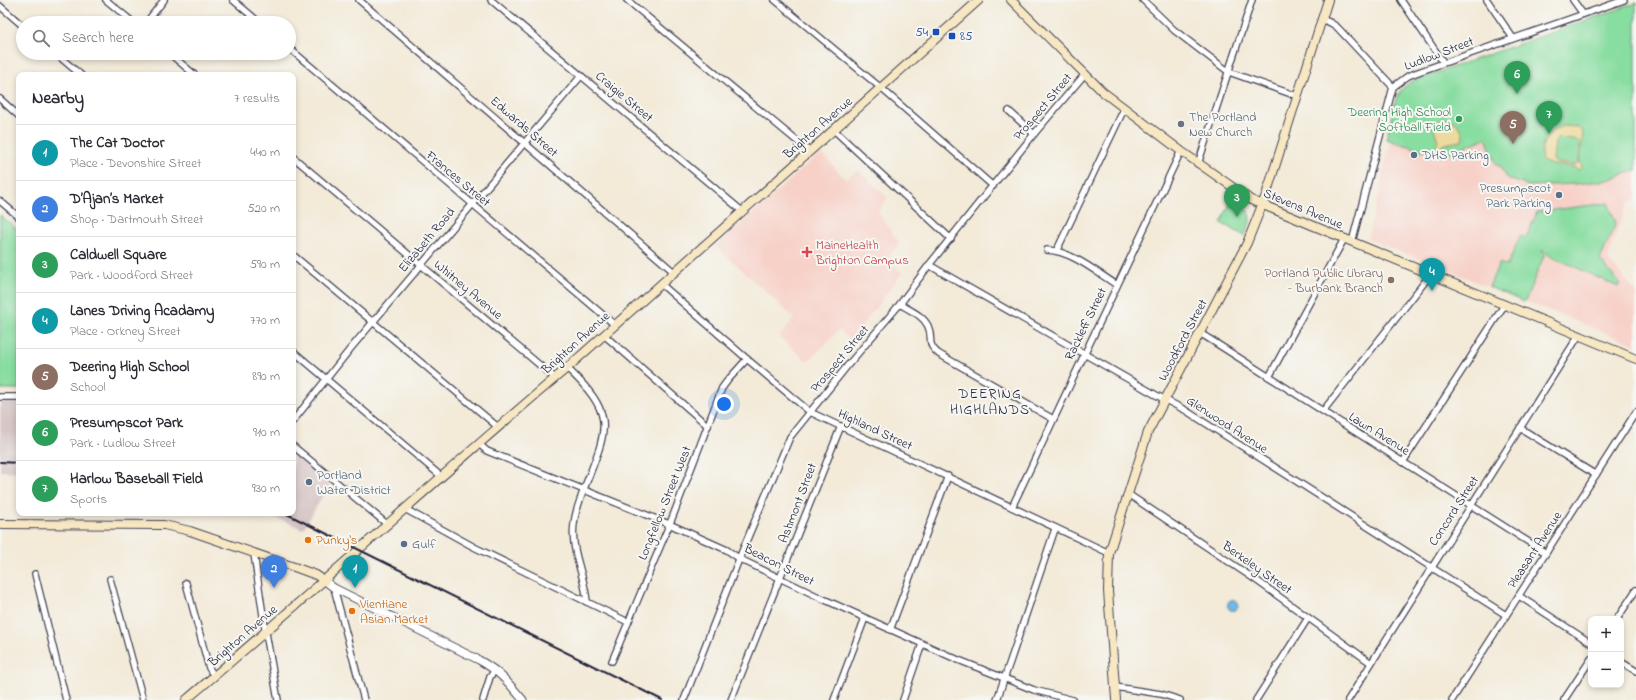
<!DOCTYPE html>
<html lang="en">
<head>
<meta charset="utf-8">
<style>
  :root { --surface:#fff; --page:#f2f2f3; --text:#2b2b33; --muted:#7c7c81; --line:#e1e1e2; --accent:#c8321e }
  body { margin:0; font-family:"Indie Flower",sans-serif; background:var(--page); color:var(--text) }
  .controls { position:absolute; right:12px; bottom:12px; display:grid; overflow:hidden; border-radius:8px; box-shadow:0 2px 6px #0003 }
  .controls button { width:36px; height:36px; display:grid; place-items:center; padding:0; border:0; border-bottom:1px solid var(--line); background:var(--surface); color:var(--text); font:20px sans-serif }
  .you { position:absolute; left:724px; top:404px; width:14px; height:14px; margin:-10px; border:3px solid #fff; border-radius:50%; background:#1a73e8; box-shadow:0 0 0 6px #1a73e833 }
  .badge { display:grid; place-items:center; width:26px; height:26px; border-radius:50%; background:var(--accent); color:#fff; font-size:13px; font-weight:700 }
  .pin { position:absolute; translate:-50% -33px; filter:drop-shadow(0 1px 2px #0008) }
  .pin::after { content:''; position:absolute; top:21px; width:14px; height:12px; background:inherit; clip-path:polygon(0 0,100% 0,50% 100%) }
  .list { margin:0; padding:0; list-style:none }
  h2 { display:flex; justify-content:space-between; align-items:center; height:52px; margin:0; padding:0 16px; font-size:17px }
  h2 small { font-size:13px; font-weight:400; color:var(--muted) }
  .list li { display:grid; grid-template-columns:26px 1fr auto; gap:12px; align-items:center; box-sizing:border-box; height:56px; padding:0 16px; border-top:1px solid var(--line) }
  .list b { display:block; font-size:15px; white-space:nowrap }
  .list p { margin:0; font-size:13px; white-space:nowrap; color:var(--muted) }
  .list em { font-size:13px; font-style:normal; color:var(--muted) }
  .icon { flex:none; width:22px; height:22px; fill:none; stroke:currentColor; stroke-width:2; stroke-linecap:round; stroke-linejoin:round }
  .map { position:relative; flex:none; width:1636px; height:700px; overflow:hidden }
  .search { position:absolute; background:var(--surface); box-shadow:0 2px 6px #0003; left:16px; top:16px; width:280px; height:44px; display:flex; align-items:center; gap:10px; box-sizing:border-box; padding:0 14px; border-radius:22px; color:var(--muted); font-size:15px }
  .panel { position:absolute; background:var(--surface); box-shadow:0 2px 6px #0003; left:16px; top:72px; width:280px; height:444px; border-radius:8px }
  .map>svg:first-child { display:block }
  .built { fill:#f7d1c8 }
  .industrial { fill:#d2bfc0 }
  .green { fill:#88dda0; stroke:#55806e }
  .sand { fill:#eeda9e; stroke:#887e6c; fill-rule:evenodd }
  .water { fill:#70bae8; stroke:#496e92 }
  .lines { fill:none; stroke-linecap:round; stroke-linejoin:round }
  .minor-casing { stroke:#414053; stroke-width:8 }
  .tertiary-casing { stroke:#414053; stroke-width:9 }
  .secondary-casing { stroke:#414053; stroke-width:10 }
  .minor { stroke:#fff; stroke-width:5.5 }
  .tertiary { stroke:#fff; stroke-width:7 }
  .secondary { stroke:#f7e8c3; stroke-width:8 }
  .rail { stroke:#22223b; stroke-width:2 }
  .transit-dot { fill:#1a4fb4; stroke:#f6f6f2; stroke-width:1.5 }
  .leisure-dot { fill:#2e9e5b; stroke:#f6f6f2; stroke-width:1.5 }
  .worship-dot { fill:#6b7280; stroke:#f6f6f2; stroke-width:1.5 }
  .service-dot { fill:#5c6f8a; stroke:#f6f6f2; stroke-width:1.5 }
  .health-dot { fill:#e0444e; stroke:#f6f6f2; stroke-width:1.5 }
  .education-dot { fill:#8d6e63; stroke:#f6f6f2; stroke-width:1.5 }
  .food-dot { fill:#e8710a; stroke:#f6f6f2; stroke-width:1.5 }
  .labels { text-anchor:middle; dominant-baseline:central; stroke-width:4; stroke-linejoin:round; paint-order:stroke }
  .transit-label { font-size:13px; fill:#164399; stroke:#f6f6f2; text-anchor:end }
  .street-label { font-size:13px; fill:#22223b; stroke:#f6f6f2 }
  .leisure-label { font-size:13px; fill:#27864d; stroke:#f6f6f2; text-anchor:end }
  .worship-label { font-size:13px; fill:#5b616d; stroke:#f6f6f2; text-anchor:start }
  .service-label { font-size:13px; fill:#4e5e75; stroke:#f6f6f2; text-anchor:start }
  .health-label { font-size:13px; fill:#be3a42; stroke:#f6f6f2; text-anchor:start }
  .education-label { font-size:13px; fill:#785e54; stroke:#f6f6f2; text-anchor:end }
  .food-label { font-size:13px; fill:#c56008; stroke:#f6f6f2; text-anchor:start }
  .neighbourhood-label { font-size:14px; letter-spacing:1px; fill:#22223b; stroke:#f6f6f2 }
</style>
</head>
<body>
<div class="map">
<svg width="1636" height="700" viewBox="0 0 1636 700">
  <rect width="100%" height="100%" fill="#f6f6f2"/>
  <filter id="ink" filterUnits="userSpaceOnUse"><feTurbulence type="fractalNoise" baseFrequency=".025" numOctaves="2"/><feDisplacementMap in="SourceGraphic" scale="8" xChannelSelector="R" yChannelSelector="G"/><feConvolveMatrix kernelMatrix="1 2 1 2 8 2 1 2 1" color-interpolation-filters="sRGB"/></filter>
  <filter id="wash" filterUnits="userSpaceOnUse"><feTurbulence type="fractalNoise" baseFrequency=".012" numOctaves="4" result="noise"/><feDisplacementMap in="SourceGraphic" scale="16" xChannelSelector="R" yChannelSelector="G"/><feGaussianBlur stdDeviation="0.9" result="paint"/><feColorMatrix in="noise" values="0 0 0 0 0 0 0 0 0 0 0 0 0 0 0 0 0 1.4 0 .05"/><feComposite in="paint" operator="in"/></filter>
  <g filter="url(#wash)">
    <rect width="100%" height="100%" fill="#f3ead8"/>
    <g class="built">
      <path d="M1636 5V200L1628 203 1607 258 1636 292V345L1368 239 1403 87Z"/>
      <path d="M821 152 845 179 858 170 888 198 878 212 899 243 887 259 902 273 851 340 839 330 808 362 779 337 794 318 716 246Z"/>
    </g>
    <g class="industrial">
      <path d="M0 402H19V472L0 471Z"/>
      <path d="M293 454 330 484 303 529 264 513H293Z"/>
    </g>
    <g class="green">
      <path d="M1636 3V170L1608 180 1576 184 1528 186 1506 178 1500 165 1497 166 1486 138 1439 157 1436 153H1430L1386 139 1396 99 1401 90 1410 82Z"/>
      <path d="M1232 199 1249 212 1250 222 1245 236 1221 223Z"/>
      <path d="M1608 203 1616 223 1600 260 1620 284 1618 287 1549 255 1542 250 1544 256 1525 301 1524 302 1489 287 1499 263 1507 266 1520 236 1526 238 1537 212Z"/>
      <path d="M0 215 19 231V389H0Z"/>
    </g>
    <g class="sand">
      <path d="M1442 119C1454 118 1462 126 1463 138L1461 141 1444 144 1439 148 1436 146 1438 141 1433 125 1436 122Z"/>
      <path d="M1564 126 1577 127 1583 132 1580 162 1582 167 1579 170 1576 169 1574 167 1552 165 1542 161C1538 144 1549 130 1564 126ZM1559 138 1578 141 1580 144 1579 162 1574 165 1556 163 1553 160 1555 142Z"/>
    </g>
    <circle class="water" cx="1233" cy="605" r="5.5"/>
  </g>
  <g filter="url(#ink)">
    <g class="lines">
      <g class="minor-casing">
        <g id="minor">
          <path d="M106 0 134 23"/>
          <path d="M233 0 260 23"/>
          <path d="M359 0 674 272"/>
          <path d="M491 0 742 211"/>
          <path d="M627 0 809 151"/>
          <path d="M775 0 881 88 993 186"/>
          <path d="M1143 0 1174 30 1229 72 1297 96"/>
          <path d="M1401 0 1443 62"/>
          <path d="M1487 0 1513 38"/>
          <path d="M1573 0 1583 14"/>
          <path d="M0 6 23 26"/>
          <path d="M1322 19 1331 23 1337 27 1393 87"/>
          <path d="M146 23 164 0"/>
          <path d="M289 48 615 325"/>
          <path d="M55 53 81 75"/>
          <path d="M169 53 195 75"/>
          <path d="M0 99 19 116"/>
          <path d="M1009 111 1034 134"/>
          <path d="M834 130 951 239"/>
          <path d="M293 157 555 378"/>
          <path d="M1198 164 1252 0"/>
          <path d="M0 201 19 217"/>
          <path d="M1352 242 1393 87 1408 76 1418 72 1624 0"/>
          <path d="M1047 250C1072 251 1096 272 1117 285"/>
          <path d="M1057 250 1124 109"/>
          <path d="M293 255 498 427"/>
          <path d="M929 265 1156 395 1185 410 1506 615"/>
          <path d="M661 284 747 359 810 412 1109 553"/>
          <path d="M900 304C909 310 923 315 928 326 934 339 925 343 939 354L1053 419"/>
          <path d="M1200 333 1546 553"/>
          <path d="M604 335 708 426"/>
          <path d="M293 351 442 477"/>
          <path d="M567 368C618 416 607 429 584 489 580 500 575 512 574 524 570 551 585 575 587 602"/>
          <path d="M1269 377 1344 239"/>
          <path d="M0 397H19"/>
          <path d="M1323 411 1431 274"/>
          <path d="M293 421 351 348 581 76"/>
          <path d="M1520 428 1596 475"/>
          <path d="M479 444 487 451 669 524 727 550 740 559 821 598 956 659 1034 690 1073 700"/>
          <path d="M293 446 388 525"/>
          <path d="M1403 462 1505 304"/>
          <path d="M1128 494 1256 580 1371 663"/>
          <path d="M1012 507 1181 151"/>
          <path d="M405 509 474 547 628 622"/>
          <path d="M254 554 264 622 278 700"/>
          <path d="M35 574 66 700"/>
          <path d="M110 579 143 700"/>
          <path d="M186 583 209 668 214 676"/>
          <path d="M334 588 364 700"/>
          <path d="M1519 596 1591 643"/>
          <path d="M1617 619 1636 590"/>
          <path d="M890 630 948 476"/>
          <path d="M612 661 673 516 722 388 728 380 747 359"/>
          <path d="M1621 662 1636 671"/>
          <path d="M1115 687 1161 694 1180 700"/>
          <path d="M483 700 490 677 495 670"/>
          <path d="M684 700 743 549 790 437 848 365 900 304 929 265 1034 134 1085 74"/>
          <path d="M731 700 841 426"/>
          <path d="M834 700 865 618"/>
          <path d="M903 700 922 644"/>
          <path d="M997 700 1055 529"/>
          <path d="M1256 700 1308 618"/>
          <path d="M1348 700 1579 335"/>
          <path d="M1452 700 1636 412"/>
          <path d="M1564 700 1591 659"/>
        </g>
      </g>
      <g class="tertiary-casing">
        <path id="tertiary" d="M325 581 334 588 479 660C500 672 508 682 523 700"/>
      </g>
      <g class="secondary-casing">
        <g id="secondary">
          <path d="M1011 0 1103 92 1181 151 1251 200 1636 359"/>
          <path d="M0 524 164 525 190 531 297 568 316 575 325 581"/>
          <path d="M186 700C315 591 438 477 567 368L979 0"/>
          <path d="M1116 700 1108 591 1109 553 1148 432 1247 243 1266 195 1328 0"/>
        </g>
      </g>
      <use href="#minor" class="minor"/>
      <use href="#tertiary" class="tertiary"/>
      <use href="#secondary" class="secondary"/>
      <g class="rail">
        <path d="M0 462 19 463"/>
        <path d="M285 513 662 700"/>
      </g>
    </g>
  </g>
  <g class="transit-dot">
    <rect x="932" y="28" width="8" height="8" rx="2"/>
    <rect x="948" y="32" width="8" height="8" rx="2"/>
  </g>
  <circle class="leisure-dot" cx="1459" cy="119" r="4"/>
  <circle class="worship-dot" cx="1181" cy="124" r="4"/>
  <g class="service-dot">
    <circle cx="1414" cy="155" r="4"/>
    <circle cx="1559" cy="195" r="4"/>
    <circle cx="309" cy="482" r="4"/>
    <circle cx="404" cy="544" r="4"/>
  </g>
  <path class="health-dot" d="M805 246h4v4h4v4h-4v4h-4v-4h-4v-4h4z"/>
  <circle class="education-dot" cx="1391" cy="280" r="4"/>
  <g class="food-dot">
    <circle cx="308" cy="540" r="4"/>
    <circle cx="352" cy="611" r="4"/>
  </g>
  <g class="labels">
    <g class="transit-label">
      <text x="928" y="32">54</text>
      <text x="960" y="36" text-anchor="start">85</text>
    </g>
    <g class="street-label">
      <text transform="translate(1439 54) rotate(-21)">Ludlow Street</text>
      <text transform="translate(624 97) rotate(40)">Craigie Street</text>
      <text transform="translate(1043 107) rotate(-50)">Prospect Street</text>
      <text transform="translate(524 127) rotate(41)">Edwards Street</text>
      <text transform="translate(818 128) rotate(-41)">Brighton Avenue</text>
      <text transform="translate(458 179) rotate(40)">Frances Street</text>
      <text transform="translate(1303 209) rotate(23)">Stevens Avenue</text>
      <text transform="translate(427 240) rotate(-50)">Elizabeth Road</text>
      <text transform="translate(468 290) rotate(40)">Whitney Avenue</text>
      <text transform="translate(1086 324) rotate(-64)">Rackleff Street</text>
      <text transform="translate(1183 340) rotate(-62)">Woodford Street</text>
      <text transform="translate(576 343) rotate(-42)">Brighton Avenue</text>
      <text transform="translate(840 359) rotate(-50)">Prospect Street</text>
      <text transform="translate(1227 425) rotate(33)">Glenwood Avenue</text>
      <text transform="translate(875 430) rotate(25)">Highland Street</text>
      <text transform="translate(1379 434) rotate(32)">Lawn Avenue</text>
      <text transform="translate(665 503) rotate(-68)">Longfellow Street West</text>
      <text transform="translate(798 503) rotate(-69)">Ashmont Street</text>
      <text transform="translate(1454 511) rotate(-57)">Concord Street</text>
      <text transform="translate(1535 550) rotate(-57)">Pleasant Avenue</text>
      <text transform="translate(779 565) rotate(27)">Beacon Street</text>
      <text transform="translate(1257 568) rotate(35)">Berkeley Street</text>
      <text transform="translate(243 636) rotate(-41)">Brighton Avenue</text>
    </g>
    <g class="leisure-label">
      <text x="1451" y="112">Deering High School<tspan x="1451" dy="15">Softball Field</tspan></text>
    </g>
    <g class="worship-label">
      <text x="1189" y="117">The Portland<tspan x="1189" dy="15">New Church</tspan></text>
    </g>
    <g class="service-label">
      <text x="1422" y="155">DHS Parking</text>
      <text x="1551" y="188" text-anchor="end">Presumpscot<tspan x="1551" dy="15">Park Parking</tspan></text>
      <text x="317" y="475">Portland<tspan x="317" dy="15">Water District</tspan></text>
      <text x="412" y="544">Gulf</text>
    </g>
    <g class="health-label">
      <text x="816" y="245">MaineHealth<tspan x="816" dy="15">Brighton Campus</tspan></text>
    </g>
    <g class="education-label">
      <text x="1383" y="273">Portland Public Library<tspan x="1383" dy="15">- Burbank Branch</tspan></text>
    </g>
    <g class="food-label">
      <text x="316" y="540">Punky's</text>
      <text x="360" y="604">Vientiane<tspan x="360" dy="15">Asian Market</tspan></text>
    </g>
    <g class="neighbourhood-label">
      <text x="990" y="394">DEERING<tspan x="990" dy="16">HIGHLANDS</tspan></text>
    </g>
  </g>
</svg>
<div class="controls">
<button>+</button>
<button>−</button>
</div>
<div class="you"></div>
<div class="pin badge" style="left:355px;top:588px;background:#0f9aa8">1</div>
<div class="pin badge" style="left:274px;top:588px;background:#3f7fe0">2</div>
<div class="pin badge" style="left:1237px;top:217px;background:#2e9e5b">3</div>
<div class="pin badge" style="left:1432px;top:291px;background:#0f9aa8">4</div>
<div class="pin badge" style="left:1513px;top:144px;background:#8d6e63">5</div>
<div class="pin badge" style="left:1517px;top:94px;background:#2e9e5b">6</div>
<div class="pin badge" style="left:1549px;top:134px;background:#2e9e5b">7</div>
<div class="search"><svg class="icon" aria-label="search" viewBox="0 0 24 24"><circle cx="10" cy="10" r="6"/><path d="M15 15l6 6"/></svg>Search here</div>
<section class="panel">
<h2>Nearby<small>7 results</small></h2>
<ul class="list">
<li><span class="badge" style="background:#0f9aa8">1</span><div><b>The Cat Doctor</b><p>Place · Devonshire Street</p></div><em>440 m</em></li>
<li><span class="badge" style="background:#3f7fe0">2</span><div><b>D’Ajan’s Market</b><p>Shop · Dartmouth Street</p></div><em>520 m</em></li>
<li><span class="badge" style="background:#2e9e5b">3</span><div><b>Caldwell Square</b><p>Park · Woodford Street</p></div><em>590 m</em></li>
<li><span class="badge" style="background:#0f9aa8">4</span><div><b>Lanes Driving Acadamy</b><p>Place · Orkney Street</p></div><em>770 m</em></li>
<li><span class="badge" style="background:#8d6e63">5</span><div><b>Deering High School</b><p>School</p></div><em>890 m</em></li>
<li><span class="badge" style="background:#2e9e5b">6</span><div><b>Presumpscot Park</b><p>Park · Ludlow Street</p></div><em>910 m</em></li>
<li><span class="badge" style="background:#2e9e5b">7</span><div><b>Harlow Baseball Field</b><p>Sports</p></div><em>930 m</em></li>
</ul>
</section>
</div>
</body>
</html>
